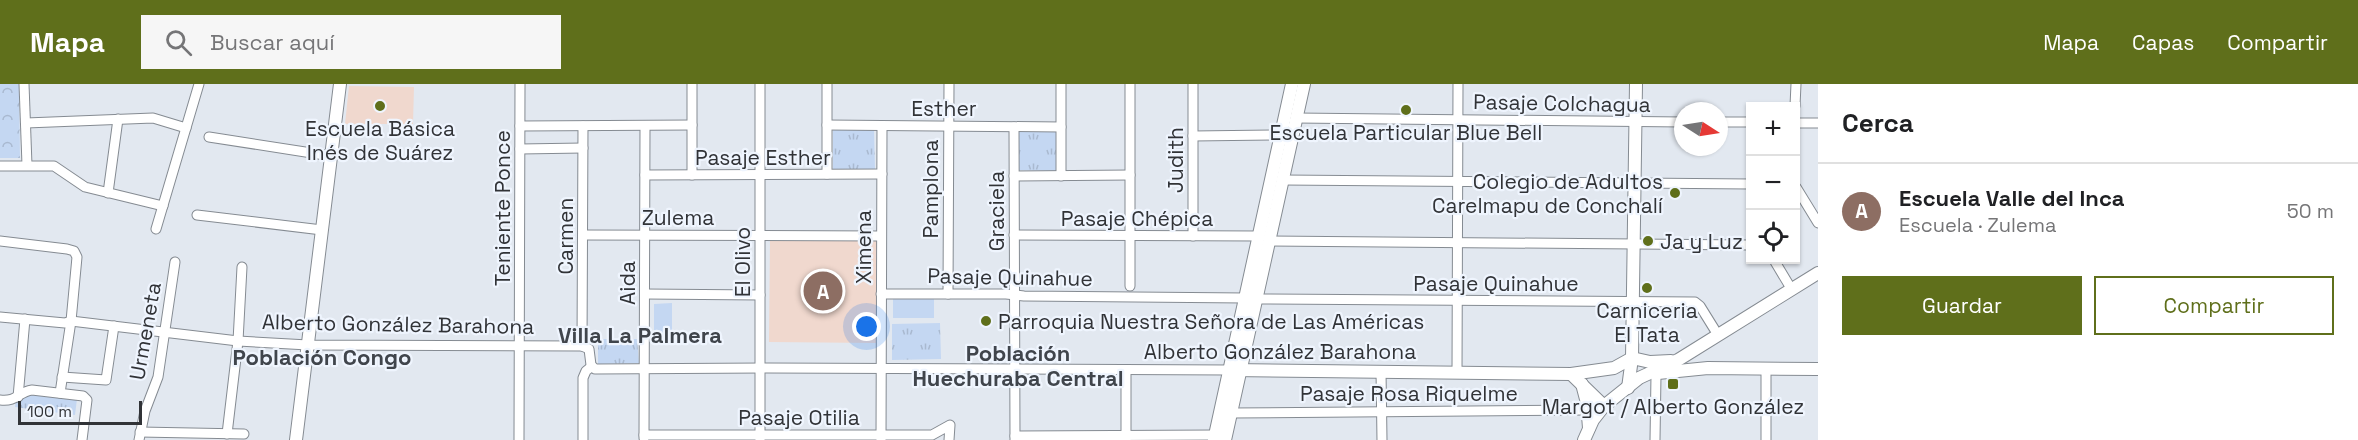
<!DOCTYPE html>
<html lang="es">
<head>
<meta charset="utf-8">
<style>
  :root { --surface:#fff; --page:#f6f6f6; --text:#202124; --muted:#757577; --line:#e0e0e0; --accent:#5f6f1b }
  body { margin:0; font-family:"Space Grotesk",sans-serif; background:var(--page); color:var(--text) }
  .controls { position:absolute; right:18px; top:18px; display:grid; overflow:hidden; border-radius:0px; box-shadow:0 2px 4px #0004 }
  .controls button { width:54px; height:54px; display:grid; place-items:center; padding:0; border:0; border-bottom:2px solid var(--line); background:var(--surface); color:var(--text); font:30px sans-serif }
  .compass { position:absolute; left:1674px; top:18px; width:54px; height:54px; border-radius:50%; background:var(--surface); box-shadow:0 2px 4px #0004; rotate:102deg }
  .scale { position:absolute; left:18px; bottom:15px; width:124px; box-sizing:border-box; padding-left:6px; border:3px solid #313337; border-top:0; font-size:16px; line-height:21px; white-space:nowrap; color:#313337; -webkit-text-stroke:4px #eff5fe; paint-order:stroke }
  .you { position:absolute; left:867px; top:243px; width:21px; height:21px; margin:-15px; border:4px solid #fff; border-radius:50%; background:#1a73e8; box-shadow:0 0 0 9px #1a73e833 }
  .badge { display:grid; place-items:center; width:39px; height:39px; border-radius:50%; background:var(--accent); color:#fff; font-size:20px; font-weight:700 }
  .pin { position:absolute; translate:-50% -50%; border:3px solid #fff; box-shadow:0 2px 6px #0006 }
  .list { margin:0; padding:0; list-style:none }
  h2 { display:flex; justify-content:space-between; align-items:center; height:78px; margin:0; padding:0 24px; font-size:26px }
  h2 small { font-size:20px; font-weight:400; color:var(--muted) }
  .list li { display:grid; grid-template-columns:39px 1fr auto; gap:18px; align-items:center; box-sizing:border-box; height:96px; padding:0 24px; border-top:2px solid var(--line) }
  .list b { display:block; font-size:22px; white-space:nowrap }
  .list p { margin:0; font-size:20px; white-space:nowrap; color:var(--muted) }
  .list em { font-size:20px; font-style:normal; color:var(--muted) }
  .actions { display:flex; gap:12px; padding:18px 24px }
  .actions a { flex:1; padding:14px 0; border:2px solid var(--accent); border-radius:0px; text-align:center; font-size:21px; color:var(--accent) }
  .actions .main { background:var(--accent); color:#fff }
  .icon { flex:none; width:33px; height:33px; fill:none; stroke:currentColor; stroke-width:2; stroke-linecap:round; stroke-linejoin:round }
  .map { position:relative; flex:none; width:1818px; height:356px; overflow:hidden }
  header { display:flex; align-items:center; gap:36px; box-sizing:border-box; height:84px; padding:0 30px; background:var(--accent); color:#fff }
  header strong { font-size:28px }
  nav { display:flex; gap:33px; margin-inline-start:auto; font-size:21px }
  .search { width:420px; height:54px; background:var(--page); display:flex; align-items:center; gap:15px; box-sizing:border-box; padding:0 21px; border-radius:0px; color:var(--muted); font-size:22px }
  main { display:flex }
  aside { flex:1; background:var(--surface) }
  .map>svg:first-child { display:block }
  .education { fill:#f0d8ce }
  .grass { fill:url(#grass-tufts) }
  .park { fill:url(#park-crowns) }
  .pitch { fill:#c4d7f2 }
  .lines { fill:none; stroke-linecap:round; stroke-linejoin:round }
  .street-casing { stroke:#858b92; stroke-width:11 }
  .secondary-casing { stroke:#858b92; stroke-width:14 }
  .street { stroke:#fff; stroke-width:9 }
  .secondary { stroke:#fff; stroke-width:12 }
  .poi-dot { fill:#5f6f1b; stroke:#eff5fe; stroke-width:2 }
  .labels { text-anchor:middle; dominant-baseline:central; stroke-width:4.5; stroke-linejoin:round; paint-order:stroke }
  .street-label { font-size:21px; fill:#313337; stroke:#eff5fe }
  .poi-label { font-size:21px; fill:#313337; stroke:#eff5fe }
  .neighbourhood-label { font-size:22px; font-weight:bold; fill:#40454c; stroke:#eff5fe }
</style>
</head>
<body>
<header>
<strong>Mapa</strong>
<div class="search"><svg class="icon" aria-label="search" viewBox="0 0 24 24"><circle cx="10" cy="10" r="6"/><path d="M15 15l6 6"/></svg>Buscar aquí</div>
<nav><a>Mapa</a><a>Capas</a><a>Compartir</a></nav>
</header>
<main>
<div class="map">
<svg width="1818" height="356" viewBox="0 0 1818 356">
  <defs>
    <pattern id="grass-tufts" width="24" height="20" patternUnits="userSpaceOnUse" patternTransform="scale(1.5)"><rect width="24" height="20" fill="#c4d7f2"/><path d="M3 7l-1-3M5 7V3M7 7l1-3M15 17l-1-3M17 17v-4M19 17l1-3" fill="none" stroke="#a9b9d0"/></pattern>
    <pattern id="park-crowns" width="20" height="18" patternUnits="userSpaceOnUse" patternTransform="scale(1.5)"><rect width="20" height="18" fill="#c4d7f2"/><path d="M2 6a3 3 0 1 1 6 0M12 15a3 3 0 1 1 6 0" fill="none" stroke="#a9b9d0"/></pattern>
  </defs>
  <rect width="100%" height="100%" fill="#e2e8f0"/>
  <g class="education">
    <path d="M349 2 414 3 413 40H345Z"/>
    <path d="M770 156H877L876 259 769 258Z"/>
  </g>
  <g class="grass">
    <path d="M874 45 875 85 833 86V46Z"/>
    <path d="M1019 46 1060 47V87L1019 86Z"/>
    <path d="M940 239 941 275 892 276V240Z"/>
    <path d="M598 255H637L639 279 598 280Z"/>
    <path d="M17 307 77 315 75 331 15 323Z"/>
  </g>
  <path class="park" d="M0 0H19L20 74H0Z"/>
  <g class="pitch">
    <rect x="893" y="214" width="41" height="20"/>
    <path d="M672 219V254L654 255V220Z"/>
  </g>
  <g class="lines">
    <g class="street-casing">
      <g id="street">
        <path d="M24 0 27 81"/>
        <path d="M827 0V90"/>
        <path d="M1061 0V92"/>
        <path d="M1130 0V202"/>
        <path d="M1193 0V152"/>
        <path d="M1795 22 1796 0"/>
        <path d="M1296 34 1683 38"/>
        <path d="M1719 38H1750"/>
        <path d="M26 39 153 34 186 44"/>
        <path d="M1796 39H1818"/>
        <path d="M827 41 1061 43"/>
        <path d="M520 42 692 41"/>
        <path d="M1014 43 1015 356"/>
        <path d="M1193 52 1281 51"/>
        <path d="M209 53 331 72"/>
        <path d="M520 65 583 64"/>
        <path d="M0 82H54L85 103 163 122"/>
        <path d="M645 91 882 90"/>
        <path d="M692 91V0"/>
        <path d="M1014 92 1130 91"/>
        <path d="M1283 96 1750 100"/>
        <path d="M1796 103 1818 139"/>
        <path d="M108 109 118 35"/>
        <path d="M197 131 322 146"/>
        <path d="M156 145 199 0"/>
        <path d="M583 151 881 152"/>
        <path d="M1014 151 1259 152"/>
        <path d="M0 157 67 165 74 167 77 173 71 237 60 309"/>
        <path d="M1269 157 1750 161"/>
        <path d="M1774 176 1792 206"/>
        <path d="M645 210 760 211"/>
        <path d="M881 210H1006L1024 212 1245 214"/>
        <path d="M948 210 949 0"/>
        <path d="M1256 215 1695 218 1700 222 1718 251"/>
        <path d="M0 233 65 239 71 237 238 257 308 261 582 262 589 265 591 281 595 285 767 284 1230 286"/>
        <path d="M582 262 583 42"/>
        <path d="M1381 287 1382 356"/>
        <path d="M1457 288 1458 0"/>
        <path d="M62 293 106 296 114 242"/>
        <path d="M18 313 25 235"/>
        <path d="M0 316C17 318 18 308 32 306L83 312 87 316 82 356"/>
        <path d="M1231 329 1588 326"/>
        <path d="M140 348 244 350"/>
        <path d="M227 350 238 257 242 183"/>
        <path d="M644 351H932L950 341 949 356"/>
        <path d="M1015 352 1215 351"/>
        <path d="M644 354 645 42"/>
        <path d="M139 356 145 327 158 293 175 178"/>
        <path d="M519 356 520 0"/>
        <path d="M583 356V294L586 287 591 283"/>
        <path d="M760 356V0"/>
        <path d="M881 356 882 42"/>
        <path d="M1126 356V286"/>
        <path d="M1655 356 1656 291"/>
        <path d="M1766 356V285"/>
      </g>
    </g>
    <g class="secondary-casing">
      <g id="secondary">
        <path d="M1632 274 1650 278 1671 277"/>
        <path d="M1230 286 1571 290 1614 284 1632 274"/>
        <path d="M1658 289 1708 284 1818 285"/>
        <path d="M1571 290 1604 322"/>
        <path d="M1582 300 1587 319 1589 344"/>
        <path d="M1628 304 1632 274 1636 0"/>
        <path d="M296 356 340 0"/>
        <path d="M1214 356 1292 0"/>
        <path d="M1225 356 1304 0"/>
        <path d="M1584 356 1593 336 1604 322 1639 294 1678 276 1818 189"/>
      </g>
    </g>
    <use href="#street" class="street"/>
    <use href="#secondary" class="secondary"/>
  </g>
  <g class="poi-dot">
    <circle cx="380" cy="22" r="6"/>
    <circle cx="1406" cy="26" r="6"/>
    <circle cx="1675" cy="109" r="6"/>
    <circle cx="1648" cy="157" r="6"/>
    <circle cx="1647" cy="204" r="6"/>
    <circle cx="986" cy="237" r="6"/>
    <rect x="1667" y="294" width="12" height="12" rx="3"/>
  </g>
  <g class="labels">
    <g class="street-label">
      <text transform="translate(1562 19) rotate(1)">Pasaje Colchagua</text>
      <text x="944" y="24">Esther</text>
      <text x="763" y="73">Pasaje Esther</text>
      <text transform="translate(1175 76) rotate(-90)">Judith</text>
      <text transform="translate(930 105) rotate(-90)">Pamplona</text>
      <text transform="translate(502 124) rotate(-90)">Teniente Ponce</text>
      <text transform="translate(996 127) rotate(-90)">Graciela</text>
      <text x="678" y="133">Zulema</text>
      <text x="1137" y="134">Pasaje Chépica</text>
      <text transform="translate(565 152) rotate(-90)">Carmen</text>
      <text transform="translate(863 163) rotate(-90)">Ximena</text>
      <text transform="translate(742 178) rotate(-90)">El Olivo</text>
      <text transform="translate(1010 193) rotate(1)">Pasaje Quinahue</text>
      <text transform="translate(627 199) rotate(-90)">Aida</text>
      <text x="1496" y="199">Pasaje Quinahue</text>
      <text transform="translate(398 240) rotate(1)">Alberto González Barahona</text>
      <text transform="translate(145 247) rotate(-80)">Urmeneta</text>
      <text x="1280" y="267">Alberto González Barahona</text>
      <text x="1409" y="309">Pasaje Rosa Riquelme</text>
      <text x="799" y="333">Pasaje Otilia</text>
    </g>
    <g class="poi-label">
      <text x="380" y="44">Escuela Básica<tspan x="380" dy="24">Inés de Suárez</tspan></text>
      <text x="1406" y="48">Escuela Particular Blue Bell</text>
      <text x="1663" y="97" text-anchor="end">Colegio de Adultos<tspan x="1663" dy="24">Carelmapu de Conchalí</tspan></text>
      <text x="1660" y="157" text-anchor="start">Ja y Luz</text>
      <text x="1647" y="226">Carniceria<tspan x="1647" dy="24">El Tata</tspan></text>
      <text x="998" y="237" text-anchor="start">Parroquia Nuestra Señora de Las Américas</text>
      <text x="1673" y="322">Margot / Alberto González</text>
    </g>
    <g class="neighbourhood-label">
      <text x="640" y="251">Villa La Palmera</text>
      <text x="1018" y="269">Población<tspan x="1018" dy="25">Huechuraba Central</tspan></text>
      <text x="322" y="273">Población Congo</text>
    </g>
  </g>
</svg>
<div class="controls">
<button>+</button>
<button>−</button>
<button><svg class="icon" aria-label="locate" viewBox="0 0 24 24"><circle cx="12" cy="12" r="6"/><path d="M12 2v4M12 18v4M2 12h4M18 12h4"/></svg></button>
</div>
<svg class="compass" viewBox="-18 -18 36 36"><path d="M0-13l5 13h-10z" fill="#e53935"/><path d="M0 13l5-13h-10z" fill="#757577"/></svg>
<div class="scale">100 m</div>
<div class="you"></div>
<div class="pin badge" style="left:823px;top:207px;background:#8d6e63">A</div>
</div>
<aside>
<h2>Cerca<small></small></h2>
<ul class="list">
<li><span class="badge" style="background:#8d6e63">A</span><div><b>Escuela Valle del Inca</b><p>Escuela · Zulema</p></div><em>50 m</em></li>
</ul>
<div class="actions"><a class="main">Guardar</a><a>Compartir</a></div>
</aside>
</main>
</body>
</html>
